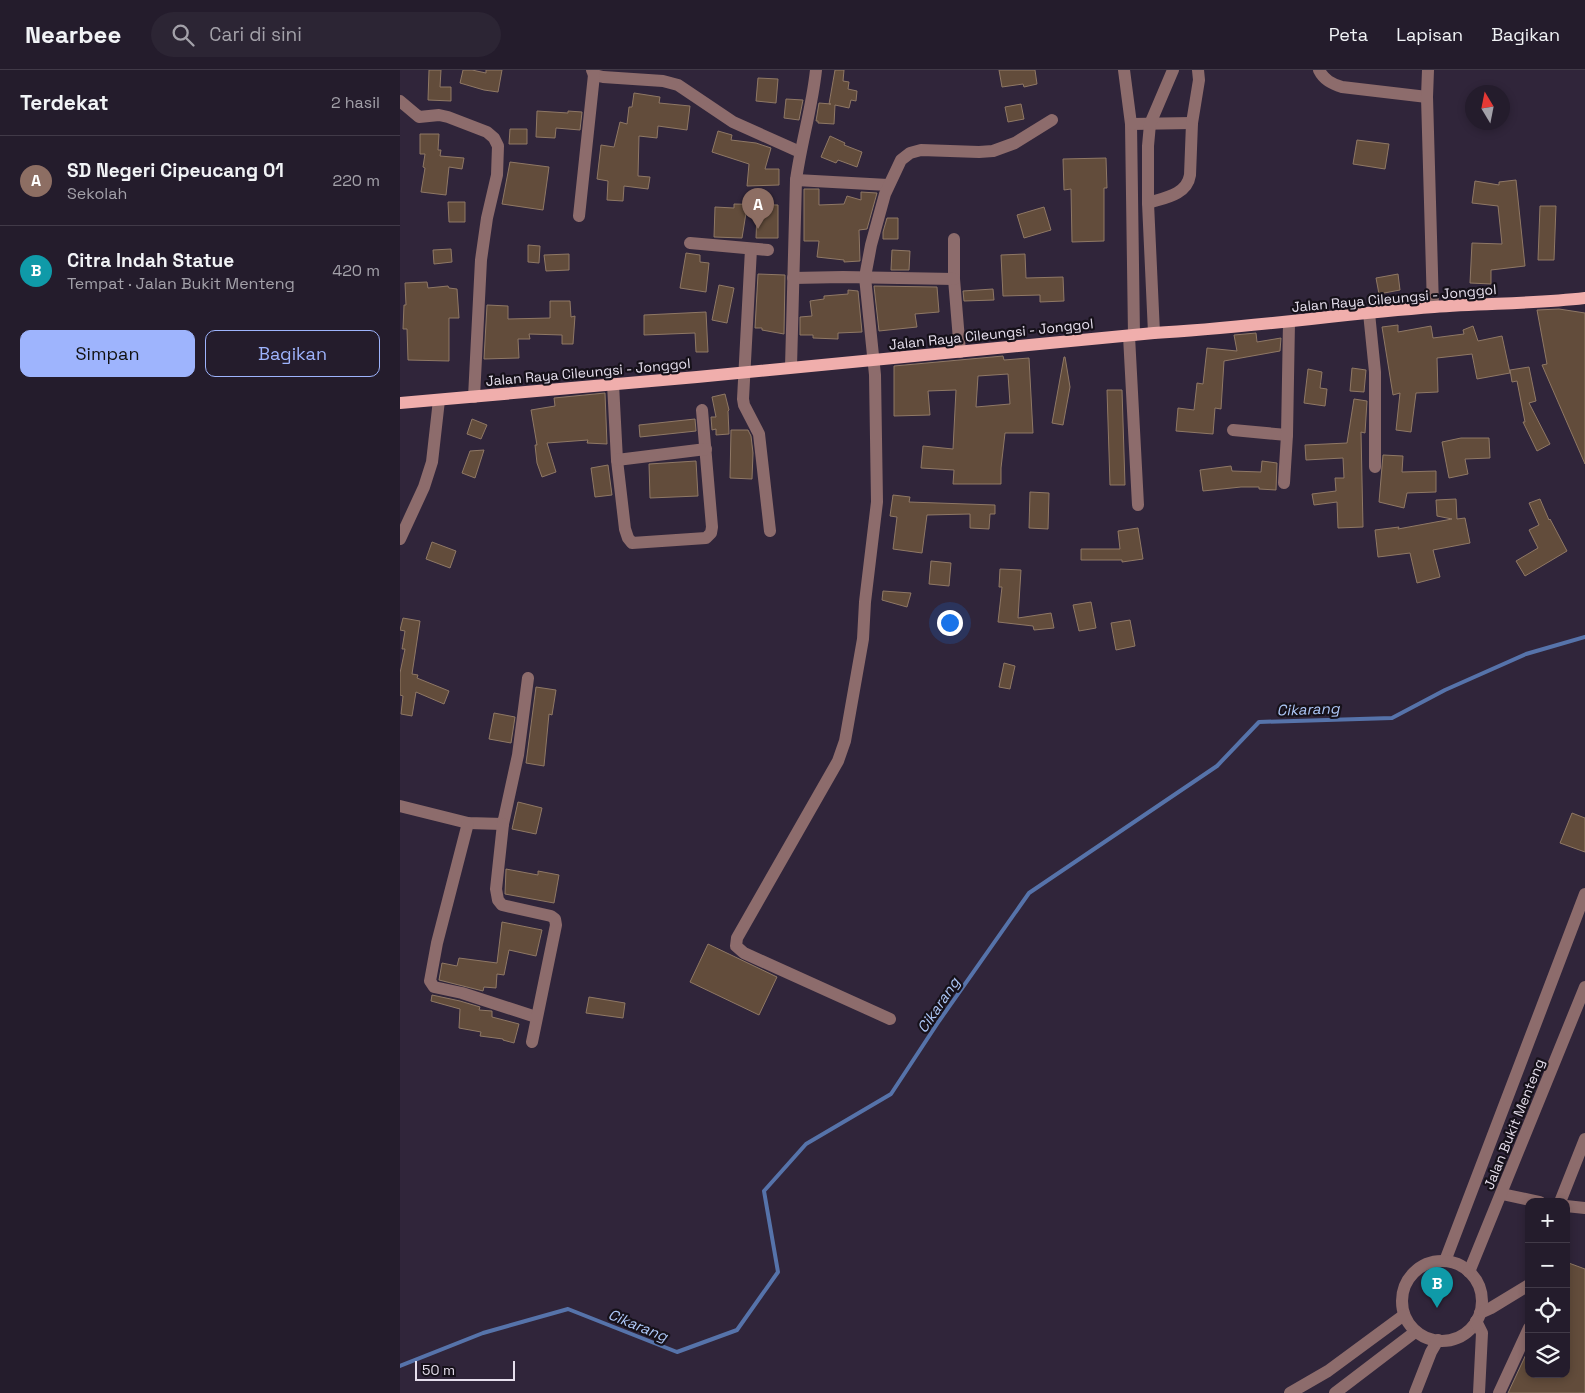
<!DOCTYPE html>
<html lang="id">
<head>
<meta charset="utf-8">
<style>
  :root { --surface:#241c2c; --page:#2c2534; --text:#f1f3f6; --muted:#a3a1a9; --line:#413a48; --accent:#9eb4fd }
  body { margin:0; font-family:"Space Grotesk",sans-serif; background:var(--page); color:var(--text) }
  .controls { position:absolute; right:15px; bottom:15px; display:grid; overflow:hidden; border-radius:10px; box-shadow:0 2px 8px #0003 }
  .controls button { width:45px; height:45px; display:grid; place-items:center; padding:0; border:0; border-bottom:1px solid var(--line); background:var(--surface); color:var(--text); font:25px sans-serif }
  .compass { position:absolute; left:1065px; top:15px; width:45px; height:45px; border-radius:50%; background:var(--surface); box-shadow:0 2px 8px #0003; rotate:350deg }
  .scale { position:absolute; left:15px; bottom:12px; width:100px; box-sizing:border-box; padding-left:5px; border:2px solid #e6dfed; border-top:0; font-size:14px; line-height:18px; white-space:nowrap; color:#e6dfed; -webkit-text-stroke:4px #16111a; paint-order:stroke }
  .you { position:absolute; left:549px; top:552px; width:18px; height:18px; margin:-12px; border:4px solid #fff; border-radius:50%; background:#1a73e8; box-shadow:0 0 0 8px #1a73e833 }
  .badge { display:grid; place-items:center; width:32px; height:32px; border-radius:50%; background:var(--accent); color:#fff; font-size:16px; font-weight:700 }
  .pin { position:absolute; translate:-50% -41px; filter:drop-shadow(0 1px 2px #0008) }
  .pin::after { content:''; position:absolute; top:26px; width:18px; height:15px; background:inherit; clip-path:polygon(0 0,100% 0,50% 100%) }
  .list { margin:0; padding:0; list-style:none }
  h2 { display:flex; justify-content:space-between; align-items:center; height:65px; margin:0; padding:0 20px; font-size:21px }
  h2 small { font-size:16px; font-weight:400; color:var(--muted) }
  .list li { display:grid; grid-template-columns:32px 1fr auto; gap:15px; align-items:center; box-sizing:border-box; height:90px; padding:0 20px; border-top:1px solid var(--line) }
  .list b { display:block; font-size:19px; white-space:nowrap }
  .list p { margin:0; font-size:16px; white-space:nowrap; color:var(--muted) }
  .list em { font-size:16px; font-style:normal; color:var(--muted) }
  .actions { display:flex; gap:10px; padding:15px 20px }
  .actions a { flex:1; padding:11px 0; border:1px solid var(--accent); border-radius:10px; text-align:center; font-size:18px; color:var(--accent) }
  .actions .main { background:var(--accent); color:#111 }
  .icon { flex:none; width:28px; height:28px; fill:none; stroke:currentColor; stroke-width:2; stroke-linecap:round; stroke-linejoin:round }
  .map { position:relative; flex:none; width:1185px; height:1323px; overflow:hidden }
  header { display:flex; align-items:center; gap:30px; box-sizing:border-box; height:70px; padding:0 25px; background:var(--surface); border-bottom:1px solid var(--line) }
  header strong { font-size:24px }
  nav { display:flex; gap:28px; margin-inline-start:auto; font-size:18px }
  .search { width:350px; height:45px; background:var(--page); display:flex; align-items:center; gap:12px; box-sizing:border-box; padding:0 18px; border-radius:28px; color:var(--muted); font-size:19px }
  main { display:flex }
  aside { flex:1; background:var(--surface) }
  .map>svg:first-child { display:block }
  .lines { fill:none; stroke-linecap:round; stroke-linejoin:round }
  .stream { stroke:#5673aa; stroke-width:4 }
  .building { fill:#624c3b; stroke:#8f7865; fill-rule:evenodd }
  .minor { stroke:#8d6c6c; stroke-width:12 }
  .major { stroke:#f0aeac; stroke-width:12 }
  .labels { text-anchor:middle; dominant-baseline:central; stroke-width:4.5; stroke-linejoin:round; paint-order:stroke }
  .street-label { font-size:14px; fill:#e6dfed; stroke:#16111a }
  .water-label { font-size:15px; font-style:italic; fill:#aec8f8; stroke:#16111a }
</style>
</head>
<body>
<header>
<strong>Nearbee</strong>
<div class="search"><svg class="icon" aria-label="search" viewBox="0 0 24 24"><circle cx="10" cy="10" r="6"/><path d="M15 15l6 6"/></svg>Cari di sini</div>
<nav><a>Peta</a><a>Lapisan</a><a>Bagikan</a></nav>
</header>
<main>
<aside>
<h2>Terdekat<small>2 hasil</small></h2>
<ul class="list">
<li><span class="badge" style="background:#8d6e63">A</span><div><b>SD Negeri Cipeucang 01</b><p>Sekolah</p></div><em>220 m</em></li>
<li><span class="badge" style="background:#0f9aa8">B</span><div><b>Citra Indah Statue</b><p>Tempat · Jalan Bukit Menteng</p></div><em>420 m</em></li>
</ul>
<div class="actions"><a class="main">Simpan</a><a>Bagikan</a></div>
</aside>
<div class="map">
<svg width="1185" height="1323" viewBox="0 0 1185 1323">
  <rect width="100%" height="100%" fill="#30253a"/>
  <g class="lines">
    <path class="stream" d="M0 1296 83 1263 168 1239 277 1282 337 1260 378 1202 364 1121 406 1074 491 1024 539 951 629 823 817 696 859 652 992 648 1045 620 1126 584 1185 567"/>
  </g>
  <g class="building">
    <path d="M29 0H41L40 17H51V31L28 30Z"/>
    <path d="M63 0H72L86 3V0H102L98 22 84 20 60 13Z"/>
    <path d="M435 0H444L443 11 449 12 448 19 457 21 456 31 451 30 449 38 435 35 434 54 418 53V51H416L419 33 431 34H429Z"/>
    <path d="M599 0H635L637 14 624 17 623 14 602 17Z"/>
    <path d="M358 8 378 9 376 33 356 31Z"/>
    <path d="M234 23 260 27 259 33 290 36 287 60 258 56 257 68 239 66 238 106 250 107 248 119 224 116 223 131 207 130 208 111 197 109 201 75 214 77 220 52 227 54 229 37H232Z"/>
    <path d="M386 29 403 30 399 50 384 48Z"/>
    <path d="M621 34 624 49 608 52 605 37Z"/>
    <path d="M137 41 168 43V41L182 42 180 60 156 58 155 68 136 67Z"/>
    <path d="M110 59H127V74H109Z"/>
    <path d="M318 61 332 65 331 70 356 73 371 78 365 99H379V115L347 116 349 94 312 82Z"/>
    <path d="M20 64H39L38 80H41L40 86 64 88 62 99 49 97 46 125 21 122 25 98 23 97 25 84H20Z"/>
    <path d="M430 66 445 73 444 75 462 82 457 97 438 90 436 93 421 87Z"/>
    <path d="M957 70 989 74 985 99 953 94Z"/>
    <path d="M706 88 707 118H704V171L672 172 671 119 664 120 663 89Z"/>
    <path d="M110 92 149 97 143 140 102 134Z"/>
    <path d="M1116 110 1125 196 1091 200V214L1070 213 1072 173 1102 174 1098 136 1072 133 1075 111 1099 115V112Z"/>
    <path d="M404 119H419V135L444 134 447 126 461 130V122L477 123 467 159 459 160 460 191 444 192V190L417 187 419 171H404Z"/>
    <path d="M48 132H65V152H49Z"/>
    <path d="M334 134 378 135V168H356L357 144 346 143 342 168 314 167 315 137 334 138Z"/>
    <path d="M1140 136H1156L1154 190H1138Z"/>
    <path d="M644 137 651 160 624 168 617 145Z"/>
    <path d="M487 148H498V169H483V162Z"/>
    <path d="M128 175 140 176 139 193 128 192Z"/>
    <path d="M51 179 52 192 34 194 33 180Z"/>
    <path d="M492 180 510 181 509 200H491Z"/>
    <path d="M286 183 300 185V192L309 193 306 222 280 218Z"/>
    <path d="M169 184V200L146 201 144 185Z"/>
    <path d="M625 184 626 208 663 207 664 231 640 232V225L603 226 601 185Z"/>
    <path d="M358 204 385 205 384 264 362 260V258H355Z"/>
    <path d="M998 204 1000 220 979 224 976 208Z"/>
    <path d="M27 212 28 218 48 216 49 218 57 219 59 248H49V291L8 290 7 259H3L4 235H6L5 213Z"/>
    <path d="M319 215 334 218 327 253 312 250Z"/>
    <path d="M474 216 537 217 539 242 515 244 517 257 479 261Z"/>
    <path d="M593 219 594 230 564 231 563 221Z"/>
    <path d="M448 220 458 221 462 262 438 263V269L413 268V265H400V247L412 246 410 231 424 229V226L448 224Z"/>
    <path d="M150 231H170L171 247 175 246 173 274H162V265L129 264 130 269H118L119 288 84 289 87 235 108 236V249L150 248Z"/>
    <path d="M1159 239 1185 243V394L1142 295 1147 294 1137 240Z"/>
    <path d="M306 242 308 282H296L295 263 244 265V245Z"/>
    <path d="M998 255V262L1031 256 1033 268 1064 264 1063 260 1073 256 1078 271 1102 266 1110 303 1077 309 1072 284 1037 288 1038 322 1016 323 1011 362 996 360 1000 323 993 325 982 257Z"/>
    <path d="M856 263 857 272 881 268 880 281 824 291 821 339 815 338 813 364 776 361 778 338 794 340 797 313 803 314 807 278 837 281 834 265Z"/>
    <path d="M603 286 604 290 629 288 633 363H605L601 398V414H553L554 400 521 398 523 376 553 379 556 320 528 321 530 345 494 346V296ZM608 304 610 334 576 337 578 306Z"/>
    <path d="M664 287H665L670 317 663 355 652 353Z"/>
    <path d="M1129 297 1136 331 1129 333 1150 374 1137 381 1123 352H1125L1117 311 1112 312 1110 300Z"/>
    <path d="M952 298 966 300 964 322 950 321Z"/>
    <path d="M908 299 922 302 920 318 927 319 925 336 904 333Z"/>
    <path d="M707 320H722L725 415H710Z"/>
    <path d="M205 323 207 374 187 373 188 370 147 373 156 402 142 407 137 393 135 375H137L131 340 155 336 154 328Z"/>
    <path d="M325 324 329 340 328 341 329 364 316 365V359L312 360 311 347H316L312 327Z"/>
    <path d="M954 329 967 331 965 363 961 362 963 457 938 458 937 432 914 435 912 424 936 421 935 408H944L943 388 906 390 905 375 947 373Z"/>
    <path d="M72 349 87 355 81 369 67 364Z"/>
    <path d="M295 349 296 361 240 367 239 355Z"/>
    <path d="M331 360H348L351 366 353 383 352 409 330 408Z"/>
    <path d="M1061 368H1089L1090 388 1065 389 1068 404 1049 408 1042 372Z"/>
    <path d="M84 380 75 408 62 403 70 381Z"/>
    <path d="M983 385 1003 386 1002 402 1036 401V422L1007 423 1004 438 979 432Z"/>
    <path d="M296 391 298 426 250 428 249 394Z"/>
    <path d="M862 391 877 393 876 420 859 419V417H841L803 421 800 400 831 396 832 401 861 402Z"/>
    <path d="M208 395 212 425 195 427 191 398Z"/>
    <path d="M630 422 649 423 648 459 629 458Z"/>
    <path d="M493 425 510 427 509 432 595 435V444H590L589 459 570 458V444L527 445 522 483 493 479 497 447 490 446Z"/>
    <path d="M1056 429 1057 449 1065 448 1070 473 1033 480 1040 507 1017 513 1010 483 978 487 975 460 999 457 998 459 1052 449 1037 446 1036 430Z"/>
    <path d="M1140 429 1149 450 1150 449 1167 481 1125 506 1116 491 1138 478 1129 460 1139 455 1129 433Z"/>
    <path d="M738 458 743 489 722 492V490H681V479H720L718 461Z"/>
    <path d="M32 472 56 481 50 498 26 489Z"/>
    <path d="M531 491 551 493 549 516 529 514Z"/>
    <path d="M600 499 621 500 618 548 651 543 654 558 634 560 633 556 598 552 602 517H599Z"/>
    <path d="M483 521 511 523 507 537 482 530Z"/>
    <path d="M691 532 696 558 679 561 673 535Z"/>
    <path d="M3 548 20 551 12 604 18 605 17 608 49 621 44 634 16 622 12 646 1 644 3 626 0 625V603L5 579H2L5 561 0 560Z"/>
    <path d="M730 550 735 576 716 580 711 553Z"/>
    <path d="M604 593 615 596 610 619 599 617Z"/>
    <path d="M136 617 156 620 152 645 149 644 144 696 126 693Z"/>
    <path d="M94 643 115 647 111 673 89 669Z"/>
    <path d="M118 732 142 738 136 764 112 759Z"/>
    <path d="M1172 743 1185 748V782L1160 773Z"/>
    <path d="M106 799 138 805V801L159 805 154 833 105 824Z"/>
    <path d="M102 852 142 860 136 886 109 880 104 905 97 904 96 918 84 917 83 921 39 910 42 893 57 896 59 888 97 893Z"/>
    <path d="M308 874 377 907 359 945 290 912Z"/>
    <path d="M32 925 60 931 80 937 79 940 92 941V947L119 954 114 973 103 970V969L80 966 81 962 59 958 60 939 31 931Z"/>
    <path d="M189 927 225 933 223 948 186 943Z"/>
    <path d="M1166 1192 1185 1199V1323H1108L1129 1278V1304H1166Z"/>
  </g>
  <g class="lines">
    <g class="minor">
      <path d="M192 0 194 5 203 7 263 11 278 15 333 52 400 82"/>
      <path d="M724 0 731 54 734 265"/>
      <path d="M919 0C924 10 932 14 942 17L1027 27"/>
      <path d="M1028 0 1027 27 1033 237"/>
      <path d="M0 31 19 47 39 45 48 47 87 62 94 68 98 76 97 105 87 148 81 190 74 327"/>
      <path d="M731 54 792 53"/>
      <path d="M396 110 488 115"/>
      <path d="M748 133C764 128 787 125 790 105L792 53 799 10 798 0"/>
      <path d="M179 146 194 5"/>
      <path d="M554 169V209L560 282"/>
      <path d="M290 173 368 180"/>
      <path d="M351 179 343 329 344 335 359 364 370 461"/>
      <path d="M393 208 443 207 554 209"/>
      <path d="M969 243 975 302V397"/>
      <path d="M754 263 748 133V76L750 54 773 0"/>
      <path d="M729 266 738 435"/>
      <path d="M391 297 396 110C401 73 412 38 416 0"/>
      <path d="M213 314 217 390 225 459 228 468 232 473 306 468 311 463 312 457 302 340"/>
      <path d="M833 360 887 365"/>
      <path d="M217 390 306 379"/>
      <path d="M884 413 887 365 889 252"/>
      <path d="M0 469 24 417 32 392 39 330"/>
      <path d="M0 736 68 753 103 754 118 685 128 608"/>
      <path d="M68 753 37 873 30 911 34 917 62 923 136 947"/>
      <path d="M103 754 96 819 98 830 102 835 151 846 155 849 156 855 132 972"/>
      <path d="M490 949 344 883 336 876 337 868 438 691 445 671 463 569 465 532 477 432 475 305 465 207 471 175 485 124 501 90 510 83 521 80 579 82 593 81 615 73 652 50"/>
      <path d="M1102 1124 1140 1132"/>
      <path d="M1160 1132 1185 1069"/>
      <path d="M1166 1136 1185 1138"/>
      <path d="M1045 1191 1185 824"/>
      <circle cx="1042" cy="1231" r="40"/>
      <path d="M1069 1202 1185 917"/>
      <path d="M1080 1243 1091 1238 1129 1215"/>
      <path d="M1076 1251 1082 1263 1079 1323"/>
      <path d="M890 1323 928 1301 1004 1245"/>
      <path d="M935 1323 1015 1262"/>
      <path d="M1015 1323 1031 1282 1038 1270"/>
      <path d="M1099 1323 1129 1258"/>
    </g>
    <path class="major" d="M0 333 297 307 754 263C848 258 940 244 1034 237 1084 233 1135 234 1185 228"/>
  </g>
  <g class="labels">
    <g class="street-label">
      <text transform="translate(994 228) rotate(-5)">Jalan Raya Cileungsi - Jonggol</text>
      <text transform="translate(591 264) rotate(-6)">Jalan Raya Cileungsi - Jonggol</text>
      <text transform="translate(188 302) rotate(-5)">Jalan Raya Cileungsi - Jonggol</text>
      <text transform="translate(1114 1054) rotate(-68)">Jalan Bukit Menteng</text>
    </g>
    <g class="water-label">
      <text transform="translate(908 639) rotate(-2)">Cikarang</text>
      <text transform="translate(538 935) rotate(-56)">Cikarang</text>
      <text transform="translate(238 1255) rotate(22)">Cikarang</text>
    </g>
  </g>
</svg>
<div class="controls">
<button>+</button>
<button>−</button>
<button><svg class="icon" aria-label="locate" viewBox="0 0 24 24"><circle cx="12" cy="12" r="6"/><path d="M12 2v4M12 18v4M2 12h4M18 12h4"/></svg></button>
<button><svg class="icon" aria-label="layers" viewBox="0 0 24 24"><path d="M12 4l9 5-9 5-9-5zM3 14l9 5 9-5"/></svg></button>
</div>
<svg class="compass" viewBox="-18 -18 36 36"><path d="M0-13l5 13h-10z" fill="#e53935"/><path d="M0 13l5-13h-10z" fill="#a3a1a9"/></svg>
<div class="scale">50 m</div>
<div class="you"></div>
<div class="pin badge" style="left:358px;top:159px;background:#8d6e63">A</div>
<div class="pin badge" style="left:1037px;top:1238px;background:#0f9aa8">B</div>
</div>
</main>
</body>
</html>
